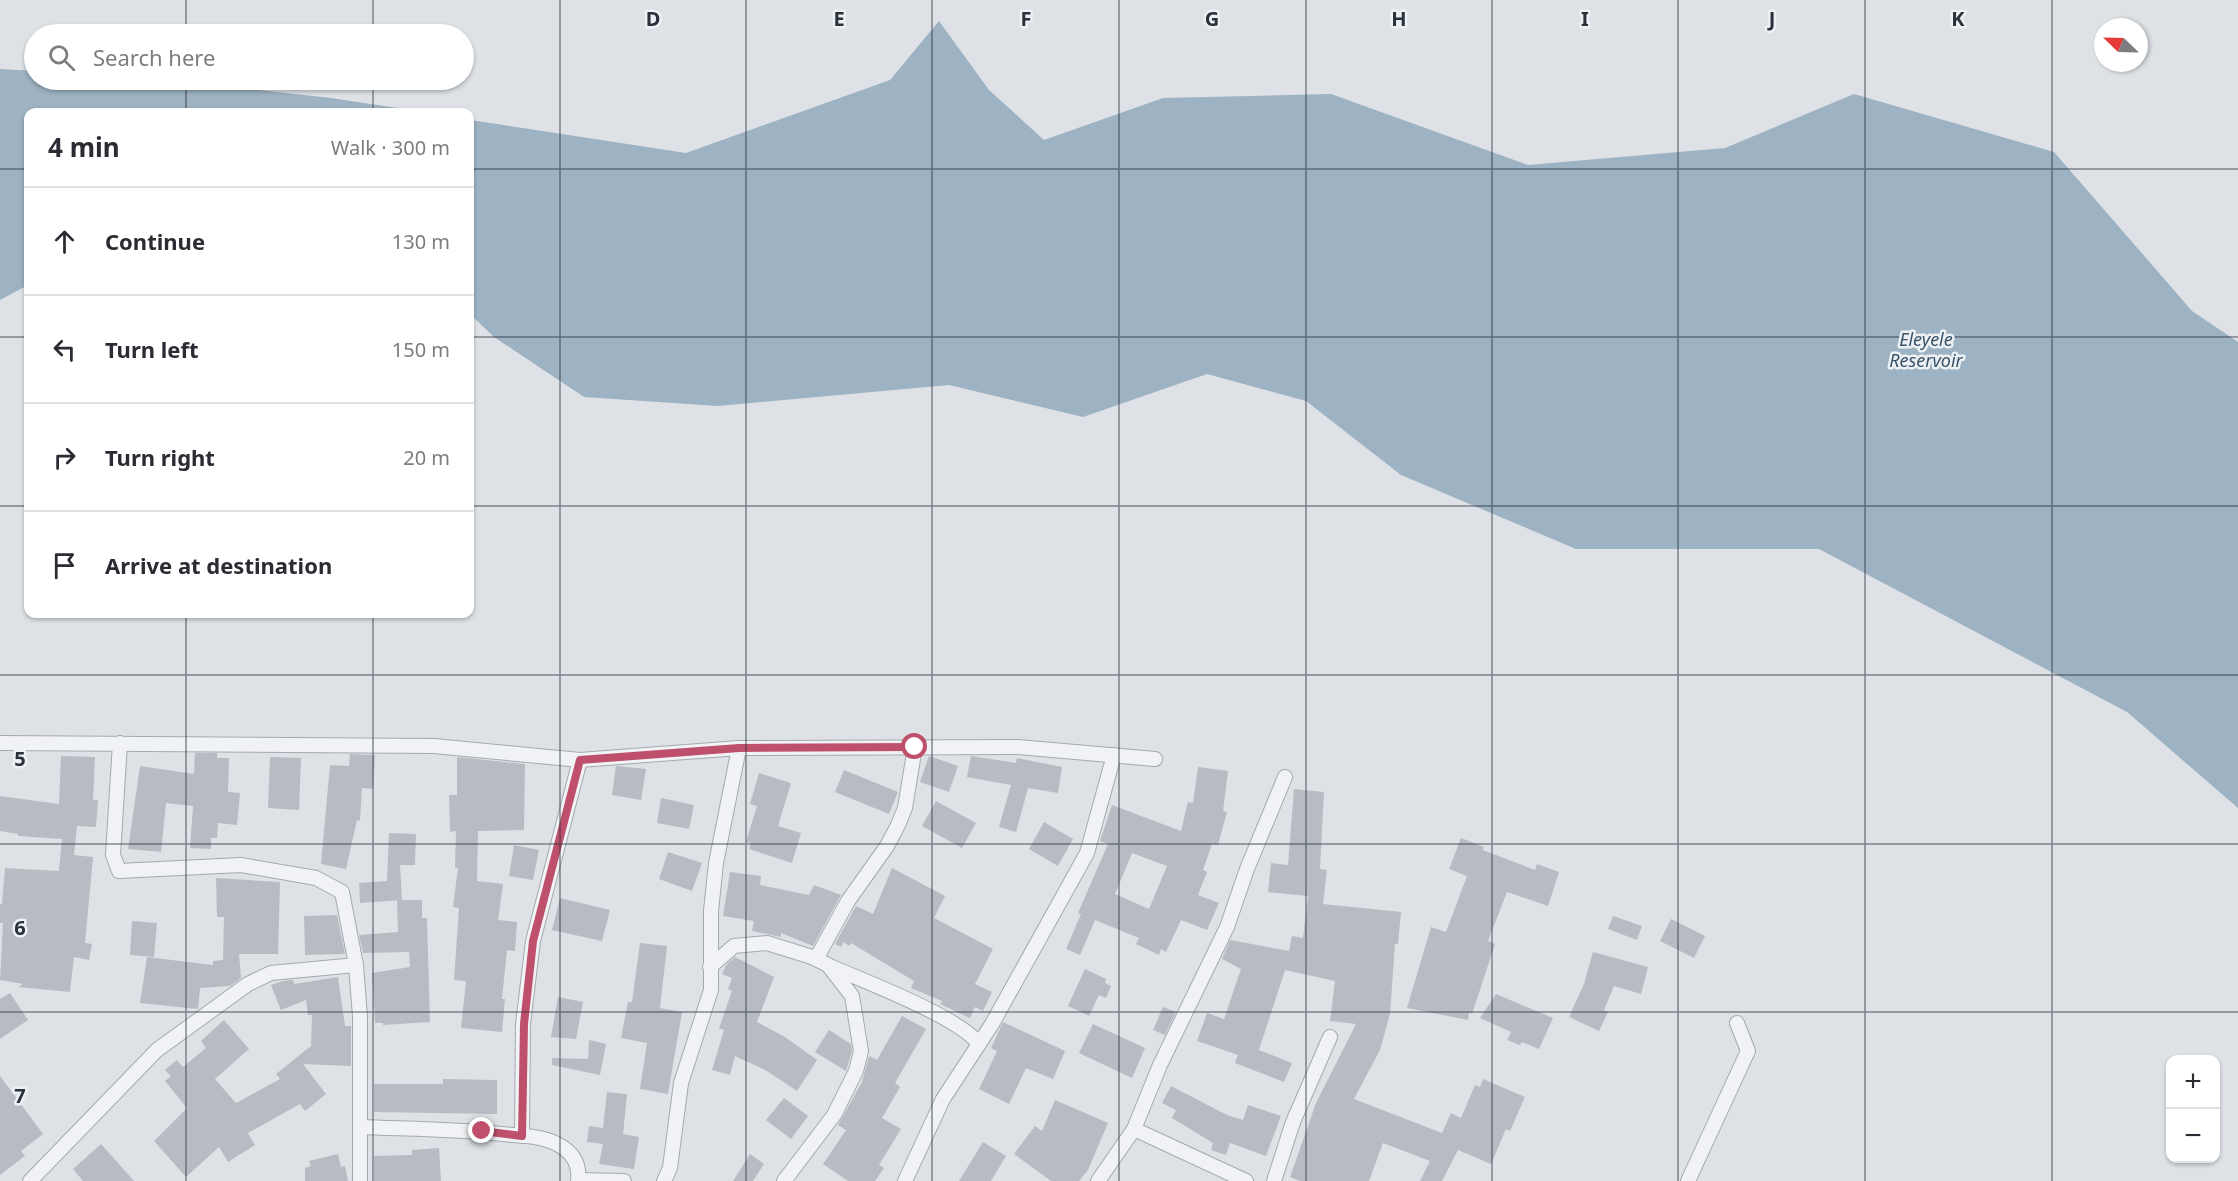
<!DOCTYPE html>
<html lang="en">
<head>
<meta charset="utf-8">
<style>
  :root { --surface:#fff; --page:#f7f7f7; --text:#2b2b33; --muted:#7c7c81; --line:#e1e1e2 }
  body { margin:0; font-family:"Noto Sans",sans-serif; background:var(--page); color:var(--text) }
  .controls { position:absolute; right:18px; bottom:18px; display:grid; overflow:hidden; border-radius:12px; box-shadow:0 2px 4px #0004 }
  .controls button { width:54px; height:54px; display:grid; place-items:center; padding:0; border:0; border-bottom:2px solid var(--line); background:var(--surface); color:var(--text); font:30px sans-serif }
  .compass { position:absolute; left:2094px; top:18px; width:54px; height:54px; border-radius:50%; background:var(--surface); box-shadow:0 2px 4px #0004; rotate:293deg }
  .stop { position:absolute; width:18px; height:18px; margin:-14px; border:4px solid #be506b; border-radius:50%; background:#fff }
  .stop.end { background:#be506b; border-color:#fff; box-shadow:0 2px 6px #0008 }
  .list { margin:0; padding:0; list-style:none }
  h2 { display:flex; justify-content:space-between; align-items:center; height:78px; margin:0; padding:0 24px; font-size:26px }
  h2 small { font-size:20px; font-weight:400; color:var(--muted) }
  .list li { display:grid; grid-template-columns:39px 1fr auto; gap:18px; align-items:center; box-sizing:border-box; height:108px; padding:0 24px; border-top:2px solid var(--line) }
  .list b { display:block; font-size:22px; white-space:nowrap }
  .list em { font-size:20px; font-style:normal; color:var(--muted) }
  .icon { flex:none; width:33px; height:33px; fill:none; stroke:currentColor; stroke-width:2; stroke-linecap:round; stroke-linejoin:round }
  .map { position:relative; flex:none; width:2238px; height:1181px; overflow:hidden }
  .search { position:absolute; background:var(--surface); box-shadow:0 2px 4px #0004; left:24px; top:24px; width:450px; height:66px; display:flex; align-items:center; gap:15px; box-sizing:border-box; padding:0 21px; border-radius:33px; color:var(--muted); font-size:22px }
  .panel { position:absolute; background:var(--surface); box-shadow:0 2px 4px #0004; left:24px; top:108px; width:450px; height:510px; border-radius:12px }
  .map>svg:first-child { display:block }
  .water { fill:#9db2c2 }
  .building { fill:#b6bcc2; fill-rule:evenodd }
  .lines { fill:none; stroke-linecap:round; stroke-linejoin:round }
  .minor-casing { stroke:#a4a9af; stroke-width:16 }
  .minor { stroke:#f0f2f5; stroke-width:14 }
  .route { stroke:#be506b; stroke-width:8 }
  .grid { fill:none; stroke:#29313b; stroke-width:1.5; stroke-opacity:0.55 }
  .labels { text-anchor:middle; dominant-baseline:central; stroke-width:5; stroke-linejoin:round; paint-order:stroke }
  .water-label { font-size:18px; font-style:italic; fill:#38536a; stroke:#edf1f4 }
  .grid-label { font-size:20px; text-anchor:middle; font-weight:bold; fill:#29313b; stroke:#edf1f4; stroke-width:5; stroke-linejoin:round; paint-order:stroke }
</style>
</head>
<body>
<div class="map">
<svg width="2238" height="1181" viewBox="0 0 2238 1181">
  <rect width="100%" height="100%" fill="#dee2e6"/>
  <g class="water">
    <path d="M939 21 989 90 1044 140 1163 98 1331 94 1528 165 1725 148 1854 94 2054 152 2192 311 2238 342V808L2127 712 1819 549H1576L1401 475 1306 401 1207 374 1083 417 949 385 718 406 584 397 494 337 470 314V120L686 153 890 80Z"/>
    <path d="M0 69 34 71V80H170L331 98 424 112H28V285L0 300Z"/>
  </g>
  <g class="building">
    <path d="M195 753H217V758H229L228 792 240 793 237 825 218 823 217 838H211V849L190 848 193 806 166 803 161 852 128 849 140 766 194 774Z"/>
    <path d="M350 754 375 755 373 789 362 788 360 821 357 820 346 869 321 864 330 765 349 766Z"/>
    <path d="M61 756 95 757 93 800H98L96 827 77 826 74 855 93 857 85 943 92 944 89 960 74 957 70 992 18 987 23 984 0 980 3 923H0V904H2L5 868 59 871 62 839 18 836V834L0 831V796L59 804Z"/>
    <path d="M929 756 958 766 949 792 920 782Z"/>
    <path d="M971 756 1016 763 1017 758 1062 767 1058 793 1028 788 1016 832 999 827 1011 785 967 777Z"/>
    <path d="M270 757 301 758 299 810 268 808Z"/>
    <path d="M457 757 525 764 524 830 478 831 477 881 503 884 498 920 517 922 515 951 507 950 502 999H505L502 1032 461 1028 466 981 454 980 459 908 453 907 458 868H455L456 831 450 832 449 795H457Z"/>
    <path d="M616 766 646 769 641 800 612 795Z"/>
    <path d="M1198 767 1228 771 1223 811 1227 812 1218 845 1212 844 1203 870 1207 872 1198 895 1219 903 1207 930 1181 920 1166 952 1161 949 1159 955 1136 944 1139 938 1095 920 1080 955 1066 949 1081 914 1078 913 1108 844 1100 841 1112 805 1181 831 1188 802 1193 803ZM1132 853 1167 866 1149 909 1115 894Z"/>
    <path d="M844 770 898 792 889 814 835 792Z"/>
    <path d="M759 773 791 783 778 826 801 833 792 863 749 849 751 843 746 842 757 806 750 804Z"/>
    <path d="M1294 789 1324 792 1320 869 1327 870 1323 904 1401 912 1398 944H1395L1390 1014 1380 1050 1354 1099 1442 1133 1451 1113 1461 1118 1475 1085 1480 1087 1483 1079 1525 1097 1510 1131 1506 1129 1491 1164 1458 1150 1442 1181H1420L1430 1161 1383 1143 1369 1181H1300L1290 1177 1316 1103 1356 1024 1330 1021 1335 981 1285 970 1259 1050 1292 1063 1284 1082 1235 1063 1238 1055 1197 1041 1207 1013 1224 1019 1241 969 1222 959 1230 940 1289 951 1292 936 1303 938 1308 896 1268 892 1271 863 1288 865Z"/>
    <path d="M661 798 694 805 689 829 657 823Z"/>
    <path d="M936 801 976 823 962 848 922 826Z"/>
    <path d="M1044 822 1073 839 1058 866 1029 849Z"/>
    <path d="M389 833 416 834 415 865H400L402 900 360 903 359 883 387 881Z"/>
    <path d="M1461 838 1484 847 1483 850 1535 870 1537 864 1559 872 1548 906 1507 892 1488 941 1495 944 1472 1014 1469 1012 1468 1020 1407 1008 1431 927 1446 932 1467 876 1449 869Z"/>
    <path d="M514 845 539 850 533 880 509 876Z"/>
    <path d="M668 852 702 863 692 891 659 879Z"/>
    <path d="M892 868 945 896 934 918 993 949 975 984 992 992 983 1011 975 1007 970 1018 940 1004 942 1001 911 988 914 981 851 943 849 946 843 942 841 947 835 944 856 906 873 914Z"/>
    <path d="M730 872 761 876 760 885 809 895 814 885 841 895 813 946 781 933V937L752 931 754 921 723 916Z"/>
    <path d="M216 878 280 882 278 954H239L241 978 230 986 200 988 198 1009 140 1003 147 957 213 965V961L223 960 224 917H217Z"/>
    <path d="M560 898 610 910 602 941 552 930Z"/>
    <path d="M397 900H422V918H427L430 1022 383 1025V1023H375L372 973 410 967 409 952 363 953 359 935 398 932Z"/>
    <path d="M337 915 345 954 305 955 304 916Z"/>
    <path d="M1613 916 1642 926 1637 940 1608 929Z"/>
    <path d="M1671 919 1705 936 1694 958 1660 941Z"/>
    <path d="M132 921 157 923 154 957 130 955Z"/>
    <path d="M640 943 667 946 660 1008 682 1012 668 1094 640 1089 647 1043 621 1038 628 1002H632Z"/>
    <path d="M1593 952 1648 967 1641 994 1614 986 1604 1010 1608 1012 1599 1031 1569 1017 1584 984Z"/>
    <path d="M735 957 774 977 757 1022 785 1037 817 1060 797 1091 767 1071 735 1056 730 1075 712 1070 724 1030 719 1028 732 991 728 989 732 978 722 974 726 965Z"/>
    <path d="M1085 969 1106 979 1105 983 1111 986 1106 998 1099 995 1089 1016 1068 1006Z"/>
    <path d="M338 977 345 1026H351V1066L303 1064 326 1094 305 1111 300 1104 248 1133 255 1145 228 1162 219 1147 186 1177 154 1141 187 1108 165 1081 171 1076 165 1070 177 1060 183 1067 206 1048 201 1041 224 1020 249 1049 215 1079 236 1103 280 1079 276 1074 311 1046 312 1015H308L306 1000 281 1010 271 985 283 981 293 980 294 984Z"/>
    <path d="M10 993 28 1020 0 1039V999Z"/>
    <path d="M1496 994 1553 1018 1539 1049 1522 1042 1520 1045 1507 1040 1511 1032 1480 1018Z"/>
    <path d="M558 997 583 1002 576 1039 551 1037Z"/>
    <path d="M1163 1007 1176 1012 1165 1035 1153 1030Z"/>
    <path d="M902 1016 926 1029 895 1083 900 1087 882 1118 901 1129 879 1165 884 1168 875 1181H848L823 1164 846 1130 838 1125 862 1082 869 1056 877 1060Z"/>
    <path d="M1003 1022 1065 1051 1053 1079 1026 1068 1009 1104 979 1089 997 1051 991 1048Z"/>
    <path d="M1093 1024 1145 1048 1132 1078 1079 1053Z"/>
    <path d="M829 1030 851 1044 852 1051 846 1071 815 1052Z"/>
    <path d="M589 1040 606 1044 600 1075 552 1065V1058L588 1059Z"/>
    <path d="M0 1076 43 1134 21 1151 25 1156 0 1175Z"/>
    <path d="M443 1079 497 1080V1114L374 1112V1084H443Z"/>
    <path d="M1171 1086 1227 1115 1243 1120 1248 1105 1281 1116 1266 1156 1230 1143 1226 1155 1211 1150 1213 1143 1172 1118 1176 1110 1162 1103Z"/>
    <path d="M607 1092 627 1094 623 1134 639 1137 634 1169 599 1164 603 1144 587 1142 589 1126 603 1128Z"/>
    <path d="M784 1098 808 1116 791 1139 766 1120Z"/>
    <path d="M1055 1100 1108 1123 1088 1170 1079 1181H1051L1014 1154 1035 1126 1042 1131Z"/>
    <path d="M983 1142 1006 1156 991 1181H959Z"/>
    <path d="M101 1144 134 1181H83L73 1169Z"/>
    <path d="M439 1148 441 1181H374V1156L412 1155V1150Z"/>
    <path d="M338 1154 341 1167 345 1166 348 1181H305V1168L311 1166 309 1161Z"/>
    <path d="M750 1154 764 1164 753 1181H733Z"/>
  </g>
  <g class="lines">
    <g class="minor-casing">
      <g id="minor">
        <path d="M0 743 434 746 580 760 739 748 1018 747 1155 759"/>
        <path d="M120 743 113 855 119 871 241 865 316 878 342 892 356 965 360 1017V1181"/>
        <path d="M816 959 848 901 887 846 898 825 905 808 915 747"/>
        <path d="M710 967 734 946 767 943 812 957 828 965 852 996 861 1051 856 1071 834 1115 784 1181"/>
        <path d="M832 967C866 982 959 1017 979 1044"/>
        <path d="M360 1127C411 1129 462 1129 512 1135 527 1136 544 1137 557 1144 573 1152 580 1164 578 1181"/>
        <path d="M1134 1129 1246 1181"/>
        <path d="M522 1136 523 1024 533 941 580 760"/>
        <path d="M579 1180 624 1181"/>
        <path d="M30 1181 157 1050 248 984 271 973 356 965"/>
        <path d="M664 1181 670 1168 681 1083 711 990V911L716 863 739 748"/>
        <path d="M905 1181 943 1099 992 1024 1087 853 1114 755"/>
        <path d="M1098 1181 1134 1129 1160 1065 1227 927 1247 869 1285 777"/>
        <path d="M1274 1181 1293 1122 1330 1037"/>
        <path d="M1688 1181 1748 1051 1737 1023"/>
      </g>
    </g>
    <use href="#minor" class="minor"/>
  </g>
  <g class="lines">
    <path class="route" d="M482 1131 522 1136 524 1024 533 941 580 760 739 748 915 747"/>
  </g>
  <path class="grid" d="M186 0V34M373 0V34M560 0V1181M746 0V1181M932 0V1181M1119 0V1181M1306 0V1181M1492 0V1181M1678 0V1181M1865 0V1181M2052 0V1181M186 80V112M373 80V112M0 169H28M470 169H2238M0 337H28M470 337H2238M0 506H28M470 506H2238M186 614V1181M373 614V1181M0 675H2238M0 844H2238M0 1012H2238"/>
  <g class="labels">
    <g class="water-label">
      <text x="1926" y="339">Eleyele<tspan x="1926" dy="21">Reservoir</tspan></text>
    </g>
  </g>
  <g class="grid-label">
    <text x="653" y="26">D</text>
    <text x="839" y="26">E</text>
    <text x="1026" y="26">F</text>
    <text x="1212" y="26">G</text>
    <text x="1399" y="26">H</text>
    <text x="1585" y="26">I</text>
    <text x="1772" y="26">J</text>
    <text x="1958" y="26">K</text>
    <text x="20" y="766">5</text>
    <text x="20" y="935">6</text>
    <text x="20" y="1103">7</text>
  </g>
</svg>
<div class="controls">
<button>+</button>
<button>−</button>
</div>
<svg class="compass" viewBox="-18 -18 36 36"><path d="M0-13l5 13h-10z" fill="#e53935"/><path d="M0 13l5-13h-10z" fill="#7c7c81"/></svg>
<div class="stop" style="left:915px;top:747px"></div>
<div class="stop end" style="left:482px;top:1131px"></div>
<div class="search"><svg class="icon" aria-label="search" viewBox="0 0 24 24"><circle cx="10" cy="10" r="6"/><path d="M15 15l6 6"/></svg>Search here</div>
<section class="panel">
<h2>4 min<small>Walk · 300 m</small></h2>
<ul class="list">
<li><svg class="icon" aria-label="ahead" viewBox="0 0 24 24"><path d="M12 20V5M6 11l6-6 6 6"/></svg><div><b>Continue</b></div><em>130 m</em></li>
<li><svg class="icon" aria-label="left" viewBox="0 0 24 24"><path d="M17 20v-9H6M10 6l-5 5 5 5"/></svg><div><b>Turn left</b></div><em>150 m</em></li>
<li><svg class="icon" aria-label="right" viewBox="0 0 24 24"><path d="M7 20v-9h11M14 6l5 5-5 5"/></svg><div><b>Turn right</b></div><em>20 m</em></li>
<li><svg class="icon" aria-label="arrive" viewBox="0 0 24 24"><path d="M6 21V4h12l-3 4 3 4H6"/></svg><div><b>Arrive at destination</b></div></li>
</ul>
</section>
</div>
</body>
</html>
